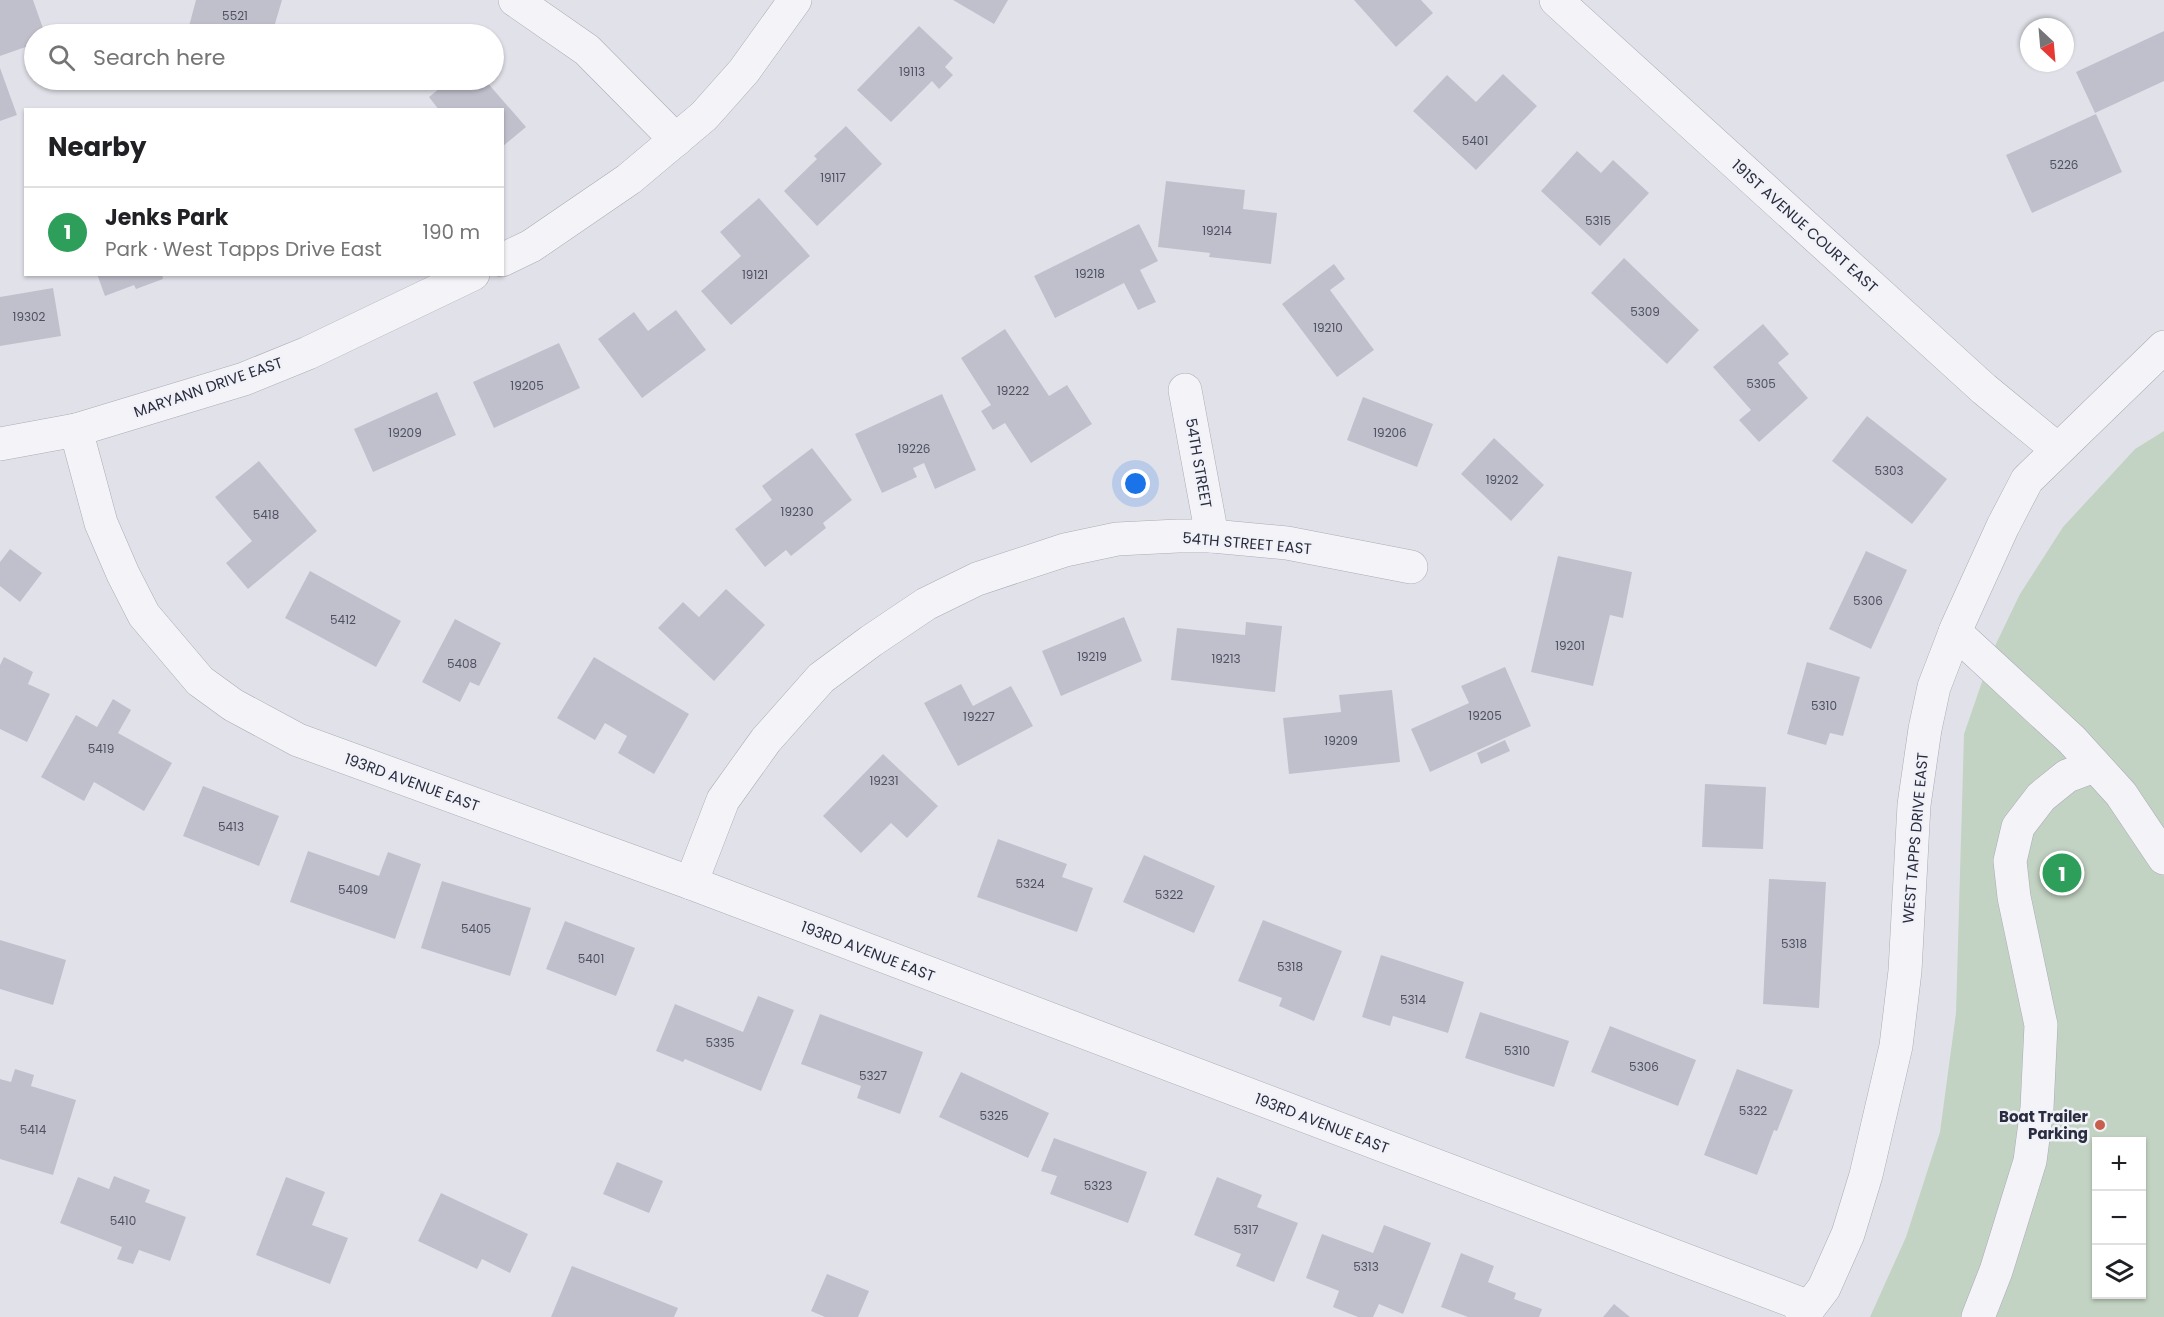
<!DOCTYPE html>
<html lang="en">
<head>
<meta charset="utf-8">
<style>
  :root { --surface:#fff; --page:#f2f2f2; --text:#202124; --muted:#757577; --line:#e0e0e0; --accent:#c85e4d }
  body { margin:0; font-family:Poppins,sans-serif; background:var(--page); color:var(--text) }
  .controls { position:absolute; right:18px; bottom:18px; display:grid; overflow:hidden; border-radius:0px; box-shadow:0 2px 4px #0004 }
  .controls button { width:54px; height:54px; display:grid; place-items:center; padding:0; border:0; border-bottom:2px solid var(--line); background:var(--surface); color:var(--text); font:30px sans-serif }
  .compass { position:absolute; left:2020px; top:18px; width:54px; height:54px; border-radius:50%; background:var(--surface); box-shadow:0 2px 4px #0004; rotate:154deg }
  .you { position:absolute; left:1136px; top:484px; width:21px; height:21px; margin:-15px; border:4px solid #fff; border-radius:50%; background:#1a73e8; box-shadow:0 0 0 9px #1a73e833 }
  .badge { display:grid; place-items:center; width:39px; height:39px; border-radius:50%; background:var(--accent); color:#fff; font-size:20px; font-weight:700 }
  .pin { position:absolute; translate:-50% -50%; border:3px solid #fff; box-shadow:0 2px 6px #0006 }
  .list { margin:0; padding:0; list-style:none }
  h2 { display:flex; justify-content:space-between; align-items:center; height:78px; margin:0; padding:0 24px; font-size:26px }
  h2 small { font-size:20px; font-weight:400; color:var(--muted) }
  .list li { display:grid; grid-template-columns:39px 1fr auto; gap:18px; align-items:center; box-sizing:border-box; height:90px; padding:0 24px; border-top:2px solid var(--line) }
  .list b { display:block; font-size:22px; white-space:nowrap }
  .list p { margin:0; font-size:20px; white-space:nowrap; color:var(--muted) }
  .list em { font-size:20px; font-style:normal; color:var(--muted) }
  .icon { flex:none; width:33px; height:33px; fill:none; stroke:currentColor; stroke-width:2; stroke-linecap:round; stroke-linejoin:round }
  .map { position:relative; flex:none; width:2164px; height:1317px; overflow:hidden }
  .search { position:absolute; background:var(--surface); box-shadow:0 2px 4px #0004; left:24px; top:24px; width:480px; height:66px; display:flex; align-items:center; gap:15px; box-sizing:border-box; padding:0 21px; border-radius:33px; color:var(--muted); font-size:22px }
  .panel { position:absolute; background:var(--surface); box-shadow:0 2px 4px #0004; left:24px; top:108px; width:480px; height:168px; border-radius:0px }
  .map>svg:first-child { display:block }
  .green { fill:#c3d3c3; fill-rule:evenodd }
  .building { fill:#bfc0cc }
  .lines { fill:none; stroke-linecap:round; stroke-linejoin:round }
  .minor-casing { stroke:#aaabb6; stroke-width:34 }
  .minor { stroke:#f4f4f8; stroke-width:33 }
  .poi-dot { fill:#c85e4d; stroke:#f1f2f7; stroke-width:2 }
  .labels { text-anchor:middle; dominant-baseline:central; stroke-width:5; stroke-linejoin:round; paint-order:stroke }
  .number-label { font-size:12px; fill:#4f5163 }
  .street-label { font-size:15px; fill:#2a2c40; stroke:#f1f2f7 }
  .poi-label { font-size:15px; font-weight:bold; fill:#2a2c40; stroke:#f1f2f7; text-anchor:end }
</style>
</head>
<body>
<div class="map">
<svg width="2164" height="1317" viewBox="0 0 2164 1317">
  <rect width="100%" height="100%" fill="#e1e2e9"/>
  <path class="green" d="M2164 431V1317H1870L1906 1237 1940 1132 1956 1013 1964 734 1993 650 2020 594 2063 527 2135 449ZM2096 1142H2142V1294H2096Z"/>
  <g class="building">
    <path d="M0 0H33L45 34H34V44L0 56Z"/>
    <path d="M196 0H282L272 34H237L222 30 221 34H205L188 30Z"/>
    <path d="M953 0H1008L994 24Z"/>
    <path d="M1354 0H1421L1433 13 1396 47Z"/>
    <path d="M919 26 953 58 945 67 953 75 939 89 932 81 891 122 857 90Z"/>
    <path d="M2164 31V81L2095 113 2076 72Z"/>
    <path d="M0 68 17 115 0 121Z"/>
    <path d="M1503 74 1537 106 1476 170 1413 111 1447 75 1476 102Z"/>
    <path d="M450 80H485L526 127 502 147V110H439L429 97Z"/>
    <path d="M2096 114 2122 172 2032 213 2006 155Z"/>
    <path d="M846 126 882 164 817 226 784 191 817 159 814 156Z"/>
    <path d="M1577 151 1601 173 1613 160 1649 193 1600 246 1541 191Z"/>
    <path d="M1166 181 1245 190 1243 209 1277 213 1271 264 1209 257 1210 253 1158 247Z"/>
    <path d="M759 198 810 256 731 325 701 291 741 256 720 232Z"/>
    <path d="M1139 224 1158 261 1140 270 1156 302 1138 310 1124 283 1055 318 1034 276Z"/>
    <path d="M1624 258 1699 330 1667 364 1591 293Z"/>
    <path d="M1334 264 1345 279 1330 290 1374 350 1337 377 1282 304Z"/>
    <path d="M97 274H162L163 279 136 289 134 285 105 296Z"/>
    <path d="M53 288 61 336 0 346V297Z"/>
    <path d="M676 310 706 350 642 398 598 339 634 312 648 331Z"/>
    <path d="M1763 324 1789 354 1778 363 1808 398 1759 442 1739 420 1751 410 1713 367Z"/>
    <path d="M1005 329 1049 396 1067 385 1092 424 1031 463 1005 423 993 430 981 411 991 405 961 358Z"/>
    <path d="M559 343 580 388 494 428 473 382Z"/>
    <path d="M437 392 456 435 373 472 354 429Z"/>
    <path d="M942 394 976 470 935 489 924 463 913 468 917 477 882 493 855 434Z"/>
    <path d="M1363 397 1433 424 1417 467 1347 440Z"/>
    <path d="M1867 416 1947 479 1912 524 1832 461Z"/>
    <path d="M1494 438 1544 485 1511 521 1461 474Z"/>
    <path d="M812 448 852 500 823 523 826 528 791 556 786 550 765 567 735 529 772 500 762 486Z"/>
    <path d="M259 461 317 531 248 589 226 563 252 541 215 497Z"/>
    <path d="M10 549 42 573 20 602 0 586V562Z"/>
    <path d="M1866 551 1907 570 1871 649 1829 629Z"/>
    <path d="M1558 556 1632 572 1623 618 1610 615 1593 686 1531 672Z"/>
    <path d="M310 571 401 621 376 667 285 618Z"/>
    <path d="M726 589 765 625 714 681 658 628 683 602 699 617Z"/>
    <path d="M1124 617 1142 661 1061 696 1042 651Z"/>
    <path d="M455 619 501 643 479 686 470 682 460 702 422 682Z"/>
    <path d="M1246 622 1282 626 1275 692 1171 680 1177 628 1245 635Z"/>
    <path d="M4 657 33 672 28 684 50 694 27 742 0 729V665Z"/>
    <path d="M594 657 689 714 654 774 618 753 627 736 605 723 595 740 557 718Z"/>
    <path d="M1807 662 1860 677 1843 736 1830 733 1826 745 1787 734Z"/>
    <path d="M1505 667 1531 726 1430 772 1411 729 1469 703 1461 686Z"/>
    <path d="M961 684 973 706 1011 686 1033 726 958 766 924 703Z"/>
    <path d="M1392 690 1400 762 1289 774 1283 718 1341 712 1339 695Z"/>
    <path d="M113 699 131 710 118 733 172 763 144 811 94 782 84 801 41 777 76 715 97 727Z"/>
    <path d="M1505 740 1510 751 1481 764 1477 753Z"/>
    <path d="M883 754 938 806 907 838 891 823 861 853 823 816Z"/>
    <path d="M1705 784 1766 787 1763 849 1702 847Z"/>
    <path d="M203 786 279 816 259 866 183 836Z"/>
    <path d="M998 839 1067 864 1062 877 1093 888 1077 932 977 897Z"/>
    <path d="M308 851 379 876 388 852 421 864 395 939 290 902Z"/>
    <path d="M1144 855 1215 886 1194 933 1123 902Z"/>
    <path d="M1769 879 1826 882 1819 1008 1763 1004Z"/>
    <path d="M442 881 531 908 510 976 421 948Z"/>
    <path d="M1263 920 1342 951 1314 1021 1279 1006 1282 998 1238 981Z"/>
    <path d="M565 921 635 948 616 996 546 969Z"/>
    <path d="M0 940 66 960 53 1005 0 989Z"/>
    <path d="M1381 955 1464 982 1448 1033 1393 1016 1390 1026 1362 1017Z"/>
    <path d="M758 996 794 1010 761 1091 685 1059 683 1062 656 1051 675 1004 743 1032Z"/>
    <path d="M1480 1012 1569 1041 1554 1087 1465 1058Z"/>
    <path d="M820 1014 923 1052 900 1114 857 1098 861 1086 801 1064Z"/>
    <path d="M1610 1026 1696 1060 1678 1106 1591 1072Z"/>
    <path d="M15 1069 34 1075 31 1086 76 1100 53 1175 0 1159V1079L11 1082Z"/>
    <path d="M1737 1069 1793 1090 1777 1131 1774 1130 1757 1175 1704 1155Z"/>
    <path d="M961 1072 1049 1113 1028 1158 939 1117Z"/>
    <path d="M1054 1138 1147 1172 1128 1223 1050 1194 1057 1176 1041 1171Z"/>
    <path d="M617 1162 663 1181 649 1213 603 1194Z"/>
    <path d="M114 1176 150 1190 145 1202 186 1217 170 1261 139 1250 133 1264 117 1259 122 1247 60 1223 78 1177 109 1189Z"/>
    <path d="M286 1177 325 1192 312 1225 348 1238 330 1284 256 1255Z"/>
    <path d="M1217 1177 1262 1195 1257 1207 1298 1223 1274 1282 1236 1266 1241 1254 1194 1235Z"/>
    <path d="M441 1193 528 1234 510 1273 482 1259 477 1269 418 1241Z"/>
    <path d="M1384 1225 1431 1243 1403 1314 1379 1304 1373 1317H1358L1333 1307 1339 1291 1306 1278 1322 1234 1373 1253Z"/>
    <path d="M1461 1253 1494 1266 1488 1282 1516 1293 1514 1299 1542 1309 1539 1317H1468L1441 1307Z"/>
    <path d="M572 1266 678 1308 674 1317H551Z"/>
    <path d="M827 1274 869 1291 858 1317H825L811 1311Z"/>
    <path d="M1614 1304 1630 1317H1603Z"/>
  </g>
  <g class="lines">
    <g class="minor-casing">
      <g id="minor">
        <path d="M515 0 587 50 676 140"/>
        <path d="M1556 0 1984 389 2057 449"/>
        <path d="M502 260 531 246 629 179 704 116 744 71 795 0"/>
        <path d="M1185 390 1212 536"/>
        <path d="M76 430 101 523 123 574 144 615 200 681 233 705 298 740 691 883 1809 1307"/>
        <path d="M0 444 76 430 244 379 308 353 473 274"/>
        <path d="M1955 632 2072 740 2121 794 2164 858"/>
        <path d="M691 883 723 800 766 740 821 678 871 641 926 604 977 579 1065 550 1117 539 1178 536H1212L1287 543 1411 567"/>
        <path d="M1802 1317 1824 1288 1848 1234 1866 1175 1896 1046 1905 971 1914 805 1925 729 1934 687 1957 627 2003 526 2027 480 2164 347"/>
        <path d="M1978 1317 1996 1271 2030 1161 2037 1108 2041 1025 2014 897 2010 861 2018 827 2041 797 2067 776 2094 766"/>
      </g>
    </g>
    <use href="#minor" class="minor"/>
  </g>
  <circle class="poi-dot" cx="2100" cy="1125" r="6"/>
  <g class="labels">
    <g class="number-label">
      <text x="235" y="15">5521</text>
      <text x="912" y="71">19113</text>
      <text x="1475" y="140">5401</text>
      <text x="2064" y="164">5226</text>
      <text x="833" y="177">19117</text>
      <text x="1598" y="220">5315</text>
      <text x="1217" y="230">19214</text>
      <text x="1090" y="273">19218</text>
      <text x="755" y="274">19121</text>
      <text x="1645" y="311">5309</text>
      <text x="29" y="316">19302</text>
      <text x="1328" y="327">19210</text>
      <text x="1761" y="383">5305</text>
      <text x="527" y="385">19205</text>
      <text x="1013" y="390">19222</text>
      <text x="405" y="432">19209</text>
      <text x="1390" y="432">19206</text>
      <text x="914" y="448">19226</text>
      <text x="1889" y="470">5303</text>
      <text x="1502" y="479">19202</text>
      <text x="797" y="511">19230</text>
      <text x="266" y="514">5418</text>
      <text x="1868" y="600">5306</text>
      <text x="343" y="619">5412</text>
      <text x="1570" y="645">19201</text>
      <text x="1092" y="656">19219</text>
      <text x="1226" y="658">19213</text>
      <text x="462" y="663">5408</text>
      <text x="1824" y="705">5310</text>
      <text x="1485" y="715">19205</text>
      <text x="979" y="716">19227</text>
      <text x="1341" y="740">19209</text>
      <text x="101" y="748">5419</text>
      <text x="884" y="780">19231</text>
      <text x="231" y="826">5413</text>
      <text x="1030" y="883">5324</text>
      <text x="353" y="889">5409</text>
      <text x="1169" y="894">5322</text>
      <text x="476" y="928">5405</text>
      <text x="1794" y="943">5318</text>
      <text x="591" y="958">5401</text>
      <text x="1290" y="966">5318</text>
      <text x="1413" y="999">5314</text>
      <text x="720" y="1042">5335</text>
      <text x="1517" y="1050">5310</text>
      <text x="1644" y="1066">5306</text>
      <text x="873" y="1075">5327</text>
      <text x="1753" y="1110">5322</text>
      <text x="994" y="1115">5325</text>
      <text x="33" y="1129">5414</text>
      <text x="1098" y="1185">5323</text>
      <text x="123" y="1220">5410</text>
      <text x="1246" y="1229">5317</text>
      <text x="1366" y="1266">5313</text>
    </g>
    <g class="street-label">
      <text transform="translate(1805 226) rotate(42)">191ST AVENUE COURT EAST</text>
      <text transform="translate(208 387) rotate(-19)">MARYANN DRIVE EAST</text>
      <text transform="translate(1199 463) rotate(80)">54TH STREET</text>
      <text transform="translate(1247 543) rotate(5)">54TH STREET EAST</text>
      <text transform="translate(412 782) rotate(20)">193RD AVENUE EAST</text>
      <text transform="translate(1915 838) rotate(-85)">WEST TAPPS DRIVE EAST</text>
      <text transform="translate(868 951) rotate(21)">193RD AVENUE EAST</text>
      <text transform="translate(1322 1123) rotate(21)">193RD AVENUE EAST</text>
    </g>
    <g class="poi-label">
      <text x="2088" y="1116">Boat Trailer<tspan x="2088" dy="17">Parking</tspan></text>
    </g>
  </g>
</svg>
<div class="controls">
<button>+</button>
<button>−</button>
<button><svg class="icon" aria-label="layers" viewBox="0 0 24 24"><path d="M12 4l9 5-9 5-9-5zM3 14l9 5 9-5"/></svg></button>
</div>
<svg class="compass" viewBox="-18 -18 36 36"><path d="M0-13l5 13h-10z" fill="#e53935"/><path d="M0 13l5-13h-10z" fill="#757577"/></svg>
<div class="you"></div>
<div class="pin badge" style="left:2062px;top:873px;background:#2e9e5b">1</div>
<div class="search"><svg class="icon" aria-label="search" viewBox="0 0 24 24"><circle cx="10" cy="10" r="6"/><path d="M15 15l6 6"/></svg>Search here</div>
<section class="panel">
<h2>Nearby<small></small></h2>
<ul class="list">
<li><span class="badge" style="background:#2e9e5b">1</span><div><b>Jenks Park</b><p>Park · West Tapps Drive East</p></div><em>190 m</em></li>
</ul>
</section>
</div>
</body>
</html>
